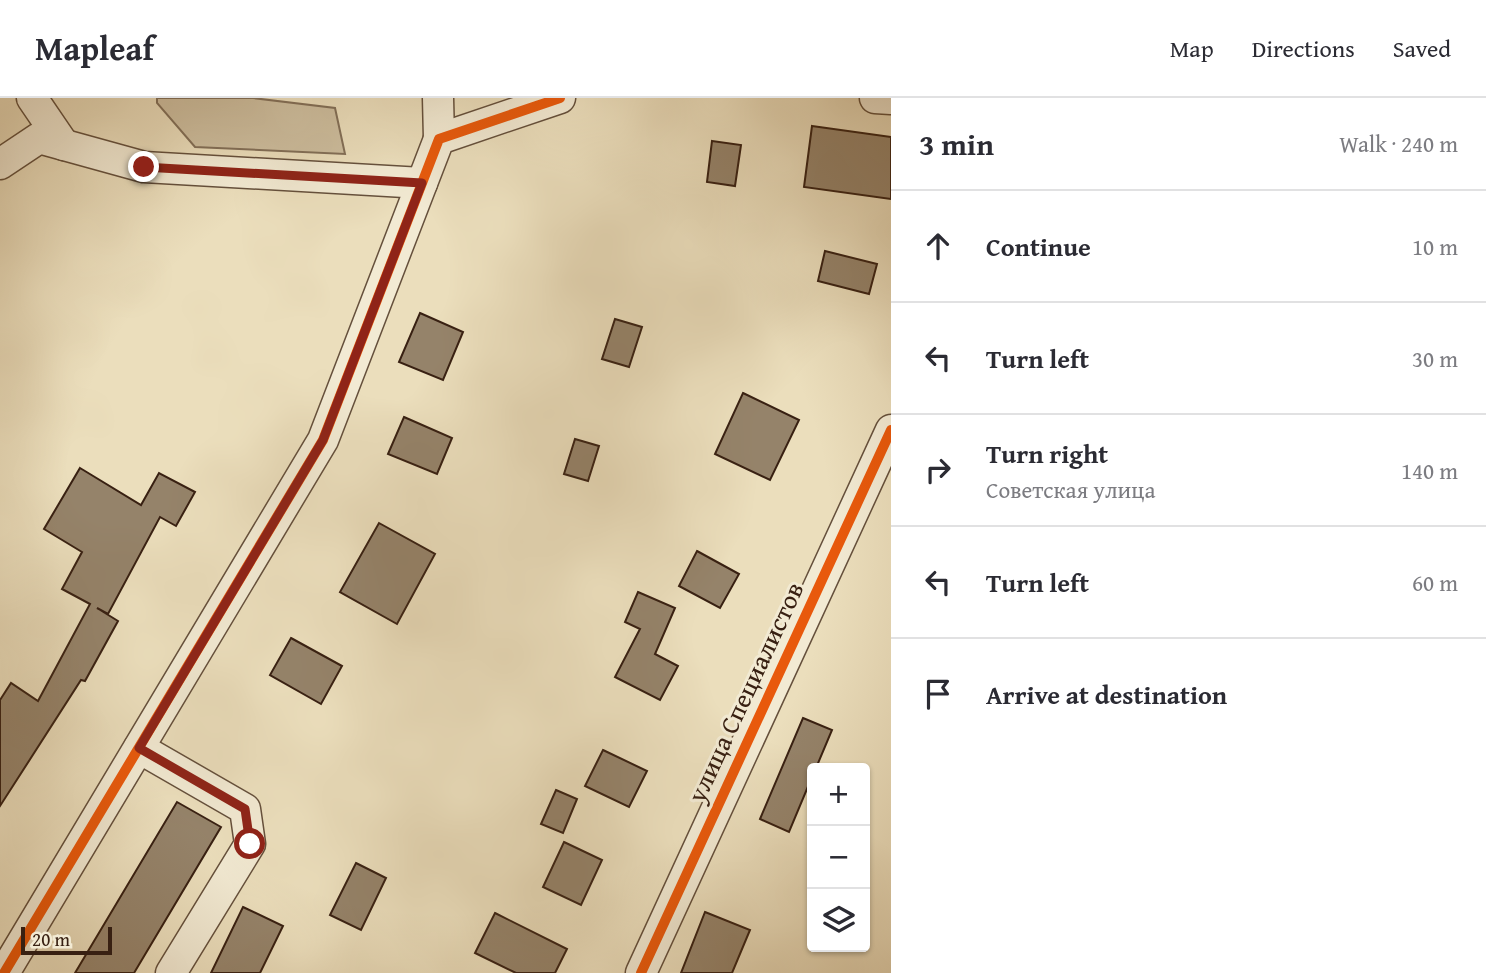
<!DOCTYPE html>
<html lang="en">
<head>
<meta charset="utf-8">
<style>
  :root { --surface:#fff; --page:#f7f7f7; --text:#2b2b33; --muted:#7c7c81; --line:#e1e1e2 }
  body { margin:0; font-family:"Gentium Book Plus",serif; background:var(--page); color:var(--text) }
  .controls { position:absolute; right:21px; bottom:21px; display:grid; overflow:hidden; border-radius:7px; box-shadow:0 2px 5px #0004 }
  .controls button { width:63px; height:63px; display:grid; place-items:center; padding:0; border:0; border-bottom:2px solid var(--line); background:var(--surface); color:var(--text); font:35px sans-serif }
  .scale { position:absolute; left:21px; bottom:18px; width:91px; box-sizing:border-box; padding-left:7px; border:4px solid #382012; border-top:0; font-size:19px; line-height:24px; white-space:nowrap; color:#382012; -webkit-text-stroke:5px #f2ead3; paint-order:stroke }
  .stop { position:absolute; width:21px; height:21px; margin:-16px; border:5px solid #8f2418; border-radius:50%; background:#fff }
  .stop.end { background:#8f2418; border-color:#fff; box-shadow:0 2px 7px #0008 }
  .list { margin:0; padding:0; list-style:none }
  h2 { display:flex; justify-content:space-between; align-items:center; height:91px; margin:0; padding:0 28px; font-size:30px }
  h2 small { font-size:23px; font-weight:400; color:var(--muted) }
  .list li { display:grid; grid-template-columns:46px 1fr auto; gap:21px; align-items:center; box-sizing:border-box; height:112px; padding:0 28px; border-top:2px solid var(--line) }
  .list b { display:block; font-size:26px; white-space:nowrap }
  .list p { margin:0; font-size:23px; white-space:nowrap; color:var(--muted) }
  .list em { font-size:23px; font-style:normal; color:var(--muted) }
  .icon { flex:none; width:38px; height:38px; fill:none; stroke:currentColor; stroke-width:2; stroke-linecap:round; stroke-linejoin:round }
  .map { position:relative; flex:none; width:891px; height:875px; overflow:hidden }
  header { display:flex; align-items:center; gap:42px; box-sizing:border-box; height:98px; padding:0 35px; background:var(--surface); border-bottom:2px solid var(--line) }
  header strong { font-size:33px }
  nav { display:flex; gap:38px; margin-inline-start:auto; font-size:24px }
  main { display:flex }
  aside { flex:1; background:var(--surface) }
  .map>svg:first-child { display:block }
  .green { fill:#cdbe9f; stroke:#826f58; stroke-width:2 }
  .building { fill:#95836a; stroke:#382012; stroke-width:2 }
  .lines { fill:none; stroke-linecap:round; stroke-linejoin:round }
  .minor-casing { stroke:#65503c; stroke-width:33 }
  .minor { stroke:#f2ead3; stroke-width:30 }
  .cycleway-casing { stroke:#f2ead3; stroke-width:15 }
  .cycleway { stroke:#e8590c; stroke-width:10 }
  .route { stroke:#8f2418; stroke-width:9 }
  .labels { text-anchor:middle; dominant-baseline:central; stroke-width:6; stroke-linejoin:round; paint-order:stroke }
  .street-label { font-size:26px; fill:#382012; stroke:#f2ead3 }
</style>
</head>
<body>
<header>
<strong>Mapleaf</strong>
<nav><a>Map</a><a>Directions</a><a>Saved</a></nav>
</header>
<main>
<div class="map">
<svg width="891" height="875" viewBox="0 0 891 875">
  <rect width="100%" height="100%" fill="#ebdebc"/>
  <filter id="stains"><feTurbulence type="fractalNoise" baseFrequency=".00286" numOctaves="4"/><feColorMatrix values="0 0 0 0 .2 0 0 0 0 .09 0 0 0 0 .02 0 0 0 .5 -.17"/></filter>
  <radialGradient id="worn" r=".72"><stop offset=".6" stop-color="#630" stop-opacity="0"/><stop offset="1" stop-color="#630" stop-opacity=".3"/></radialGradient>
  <path class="green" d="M157 0H253L335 10 345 56 195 49 157 5Z"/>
  <g class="building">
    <path d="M812 28 891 39V101L804 89Z"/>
    <path d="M712 43 741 47 735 88 707 84Z"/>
    <path d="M825 153 877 166 869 196 818 183Z"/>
    <path d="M420 215 463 234 443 282 399 264Z"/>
    <path d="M615 221 642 229 629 269 602 261Z"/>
    <path d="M743 295 799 322 770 382 715 356Z"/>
    <path d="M404 319 452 340 437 376 388 356Z"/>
    <path d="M575 341 599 348 588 383 564 376Z"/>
    <path d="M80 370 141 407 159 375 195 394 176 428 160 419 108 516 97 510 118 523 85 583 81 582 0 708V602L11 585 38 603 90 506 62 491 82 454 44 431Z"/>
    <path d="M379 425 435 456 397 526 340 494Z"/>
    <path d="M697 453 739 476 720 510 679 488Z"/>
    <path d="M638 494 675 510 655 556 678 568 660 602 615 579 640 531 625 524Z"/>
    <path d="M291 540 342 568 321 606 270 577Z"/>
    <path d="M803 620 832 632 816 670H812V679L789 734 760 721Z"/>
    <path d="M603 652 647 673 629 709 585 688Z"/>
    <path d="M556 692 577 701 563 735 541 726Z"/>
    <path d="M177 704 221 729 134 875H75Z"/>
    <path d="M564 744 602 762 581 807 543 789Z"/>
    <path d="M356 765 386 780 361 832 330 817Z"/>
    <path d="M243 809 283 828 260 875H211Z"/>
    <path d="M705 814 750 832 732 875H681Z"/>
    <path d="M495 815 567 851 555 875H516L475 855Z"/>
  </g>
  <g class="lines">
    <g class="minor-casing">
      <g id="minor">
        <path d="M32 0 64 47"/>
        <path d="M438 0 439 41"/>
        <path d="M875 0 891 1"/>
        <path d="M0 66 39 40 144 69 422 85"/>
        <path d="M139 650 245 711 250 746 171 875"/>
        <path d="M4 875 323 342 439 41 560 0"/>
        <path d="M641 875 891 332"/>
      </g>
    </g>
    <use href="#minor" class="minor"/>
    <g class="cycleway-casing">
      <g id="cycleway">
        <path d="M4 875 323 342 439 41 560 0"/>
        <path d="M641 875 891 332"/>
      </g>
    </g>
    <use href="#cycleway" class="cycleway"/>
  </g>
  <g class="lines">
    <path class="route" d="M144 69 422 85 323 342 139 650 245 711 250 746"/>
  </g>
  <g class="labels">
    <g class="street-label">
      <text transform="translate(745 594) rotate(-65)">улица Специалистов</text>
    </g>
  </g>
  <rect width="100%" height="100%" filter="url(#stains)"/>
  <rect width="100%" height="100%" fill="url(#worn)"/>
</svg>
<div class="controls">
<button>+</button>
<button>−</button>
<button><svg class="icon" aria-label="layers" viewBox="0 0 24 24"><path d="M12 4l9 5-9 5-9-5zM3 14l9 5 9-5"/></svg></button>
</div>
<div class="scale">20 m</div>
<div class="stop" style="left:250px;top:746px"></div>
<div class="stop end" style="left:144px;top:69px"></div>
</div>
<aside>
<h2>3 min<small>Walk · 240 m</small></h2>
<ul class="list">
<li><svg class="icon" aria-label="ahead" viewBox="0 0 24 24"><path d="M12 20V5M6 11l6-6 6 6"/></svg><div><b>Continue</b></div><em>10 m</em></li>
<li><svg class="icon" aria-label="left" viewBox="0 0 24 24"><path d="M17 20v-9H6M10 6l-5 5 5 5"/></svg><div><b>Turn left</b></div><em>30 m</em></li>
<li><svg class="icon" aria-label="right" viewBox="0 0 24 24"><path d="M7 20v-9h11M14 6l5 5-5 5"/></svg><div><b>Turn right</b><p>Советская улица</p></div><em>140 m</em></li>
<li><svg class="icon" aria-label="left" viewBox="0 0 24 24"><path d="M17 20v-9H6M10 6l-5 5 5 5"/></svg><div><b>Turn left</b></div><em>60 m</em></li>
<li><svg class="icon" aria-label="arrive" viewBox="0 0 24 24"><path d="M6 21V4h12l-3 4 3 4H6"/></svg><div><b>Arrive at destination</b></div></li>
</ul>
</aside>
</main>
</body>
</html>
